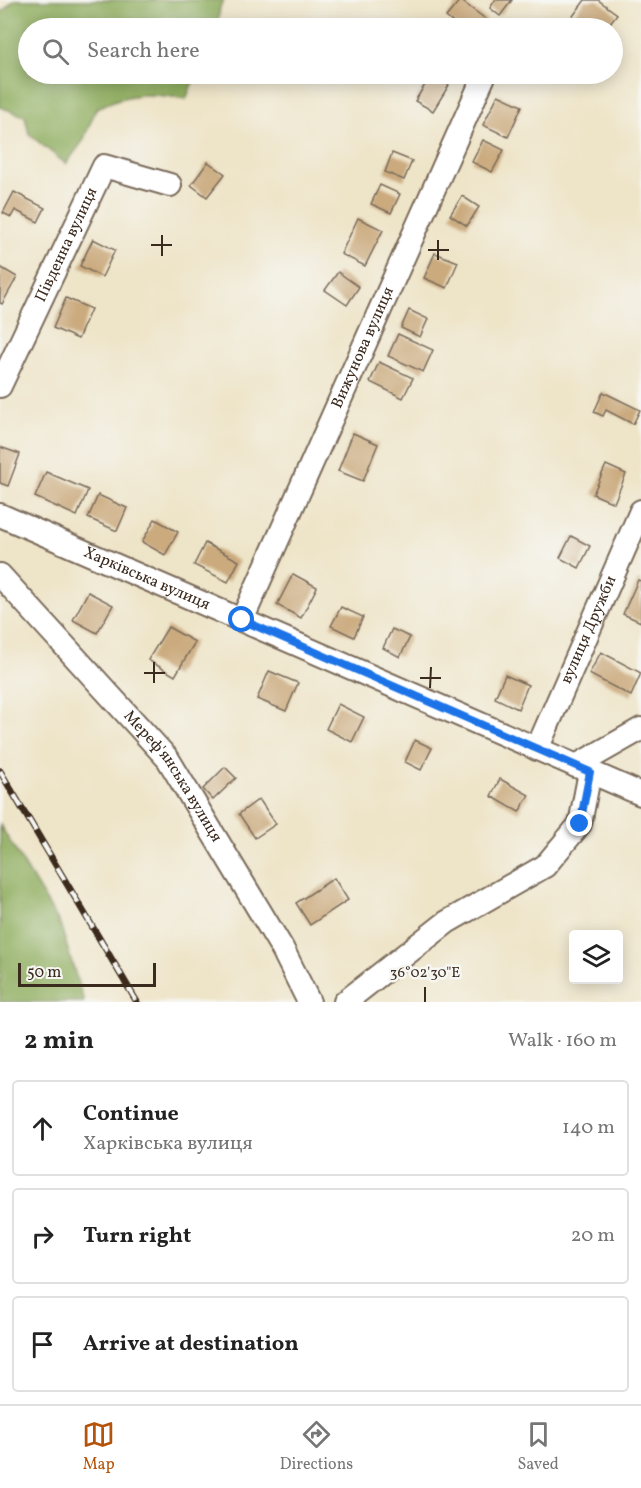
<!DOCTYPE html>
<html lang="en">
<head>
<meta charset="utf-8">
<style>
  :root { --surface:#fff; --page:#f2f2f2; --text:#222; --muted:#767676; --line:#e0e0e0; --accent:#b45309 }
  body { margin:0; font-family:Vollkorn,serif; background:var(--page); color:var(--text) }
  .controls { position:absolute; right:18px; bottom:18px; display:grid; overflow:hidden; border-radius:6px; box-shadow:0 3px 15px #0003 }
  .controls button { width:54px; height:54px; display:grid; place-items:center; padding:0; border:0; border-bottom:2px solid var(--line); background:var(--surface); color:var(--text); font:30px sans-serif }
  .scale { position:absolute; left:18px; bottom:15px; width:138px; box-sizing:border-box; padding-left:6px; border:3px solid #3b2a1e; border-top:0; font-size:16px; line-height:21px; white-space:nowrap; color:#3b2a1e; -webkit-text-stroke:4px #f6f6f2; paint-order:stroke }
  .stop { position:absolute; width:18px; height:18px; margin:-14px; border:4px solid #1a73e8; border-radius:50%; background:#fff }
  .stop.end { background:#1a73e8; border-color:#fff; box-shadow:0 2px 6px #0008 }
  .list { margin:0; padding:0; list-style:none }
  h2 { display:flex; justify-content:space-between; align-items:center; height:78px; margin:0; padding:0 24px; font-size:26px }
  h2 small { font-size:20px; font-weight:400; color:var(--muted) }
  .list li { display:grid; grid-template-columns:39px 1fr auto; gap:18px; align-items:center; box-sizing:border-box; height:96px; margin:0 12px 12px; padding:0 12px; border:2px solid var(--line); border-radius:6px }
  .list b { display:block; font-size:22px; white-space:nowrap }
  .list p { margin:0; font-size:20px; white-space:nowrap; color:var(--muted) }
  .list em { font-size:20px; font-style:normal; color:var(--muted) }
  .icon { flex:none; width:33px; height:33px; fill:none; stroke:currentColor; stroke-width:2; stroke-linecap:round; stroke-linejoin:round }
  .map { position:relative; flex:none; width:641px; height:1002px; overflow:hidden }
  .search { position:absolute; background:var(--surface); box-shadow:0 3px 15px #0003; left:18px; right:18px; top:18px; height:66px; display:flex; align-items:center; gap:15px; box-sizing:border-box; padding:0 21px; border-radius:33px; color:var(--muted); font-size:22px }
  .sheet { height:402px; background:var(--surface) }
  nav { display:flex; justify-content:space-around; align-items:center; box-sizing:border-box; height:84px; border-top:2px solid var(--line); background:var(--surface); font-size:16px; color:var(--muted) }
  nav a { display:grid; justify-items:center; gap:3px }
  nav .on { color:var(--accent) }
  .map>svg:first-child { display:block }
  .forest { fill:#90ae61; stroke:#666c40; stroke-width:1.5 }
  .building { fill:#cbaa7e }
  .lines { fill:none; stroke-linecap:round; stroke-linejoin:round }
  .minor-casing { stroke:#7a6b5a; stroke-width:26 }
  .minor { stroke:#fff; stroke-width:22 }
  .rail-casing { stroke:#3b2a1e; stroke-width:7 }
  .rail { stroke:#f6f6f2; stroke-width:4.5; stroke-dasharray:14; stroke-linecap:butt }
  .route { stroke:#1a73e8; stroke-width:8 }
  .ticks { fill:none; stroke:#3b2a1e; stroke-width:2 }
  .labels { text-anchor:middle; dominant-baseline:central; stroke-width:5; stroke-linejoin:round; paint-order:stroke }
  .street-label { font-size:16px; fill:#3b2a1e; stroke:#f6f6f2 }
  .ticks-label { font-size:15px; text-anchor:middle; fill:#3b2a1e; stroke:#f6f6f2; stroke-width:5; stroke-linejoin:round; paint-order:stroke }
</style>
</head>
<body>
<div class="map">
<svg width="641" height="1002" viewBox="0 0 641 1002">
  <rect width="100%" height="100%" fill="#f6f6f2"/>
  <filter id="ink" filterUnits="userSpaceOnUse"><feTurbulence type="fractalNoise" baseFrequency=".0167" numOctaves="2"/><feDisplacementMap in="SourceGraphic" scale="12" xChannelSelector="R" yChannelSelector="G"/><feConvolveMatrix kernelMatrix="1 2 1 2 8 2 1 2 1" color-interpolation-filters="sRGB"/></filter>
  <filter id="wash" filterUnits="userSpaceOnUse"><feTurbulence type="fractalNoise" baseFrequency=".008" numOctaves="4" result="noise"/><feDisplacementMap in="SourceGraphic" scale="24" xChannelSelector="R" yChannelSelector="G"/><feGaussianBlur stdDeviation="1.35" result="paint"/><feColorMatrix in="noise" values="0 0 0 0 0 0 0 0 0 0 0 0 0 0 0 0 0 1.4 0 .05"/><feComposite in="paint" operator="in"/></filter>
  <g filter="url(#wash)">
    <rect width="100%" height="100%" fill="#eee4c8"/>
    <g class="forest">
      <path d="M14 0H224L220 7 217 28H28V74H196L186 99C150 93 129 91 96 109L83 141 66 164 29 134 25 116 0 107V14Z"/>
      <path d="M0 825 60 924 84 1002H0Z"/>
    </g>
    <g id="blocks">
      <g class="building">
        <path d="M460 0 487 20 480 28H459L446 17Z"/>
        <path d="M495 0H512L500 16 490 8Z"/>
        <path d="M585 0H598L617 14 606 28H564Z"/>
        <path d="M431 75 449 85 433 111 415 101Z"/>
        <path d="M498 95 522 106 508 137 483 125Z"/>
        <path d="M483 140 504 150 492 172 472 162Z"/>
        <path d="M392 153 412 161 404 180 385 172Z"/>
        <path d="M208 162 225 174 207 197 191 185Z"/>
        <path d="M380 185 400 194 391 213 371 204Z"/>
        <path d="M14 192 45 208 38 222 15 210 11 217 3 213Z"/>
        <path d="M462 196 479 207 467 226 450 215Z"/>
        <path d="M358 218 383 230 365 266 341 254Z"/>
        <path d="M93 239 115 250 102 277 80 266Z"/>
        <path d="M435 253 458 262 447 288 424 278Z"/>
        <path d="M0 267 17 277 2 304 0 303Z"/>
        <path d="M338 272 359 287 347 305 325 290Z"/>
        <path d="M66 298 91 309 78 339 53 328Z"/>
        <path d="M409 310 428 319 420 337 401 328Z"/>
        <path d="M398 334 433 350 423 372 388 356Z"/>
        <path d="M379 362 413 378 403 398 370 382Z"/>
        <path d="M603 392 640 410 633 424 606 410 603 416 594 412Z"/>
        <path d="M353 433 378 444 363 481 338 471Z"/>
        <path d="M0 447 20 454 8 486 0 483Z"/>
        <path d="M606 465 626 474 614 503 593 494Z"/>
        <path d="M46 472 88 490 77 516 35 497Z"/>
        <path d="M98 495 127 508 117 531 88 518Z"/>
        <path d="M155 519 178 532 165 555 142 542Z"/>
        <path d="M571 536 590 546 579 568 560 558Z"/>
        <path d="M205 543 239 561 228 582 194 565Z"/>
        <path d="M293 574 317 587 301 618 277 605Z"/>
        <path d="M638 580 641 581V622L623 614Z"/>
        <path d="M88 592 113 605 97 633 73 620Z"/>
        <path d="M341 607 363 617 354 637 331 626Z"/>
        <path d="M168 627 195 642 175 676 148 660Z"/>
        <path d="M392 629 410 637 400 657 383 648Z"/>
        <path d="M601 652 641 673 631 696 589 674Z"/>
        <path d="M269 671 298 683 286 711 257 699Z"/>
        <path d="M505 675 528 685 518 709 495 698Z"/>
        <path d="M338 704 364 717 352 742 326 729Z"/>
        <path d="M415 740 432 748 421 770 405 762Z"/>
        <path d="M225 767 236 778 213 800 203 789Z"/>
        <path d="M500 779 529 795 519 812 491 796Z"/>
        <path d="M259 799 276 824 255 838 239 814Z"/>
        <path d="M334 878 348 900 310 925 296 903Z"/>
      </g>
    </g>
  </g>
  <g filter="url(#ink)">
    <use href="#blocks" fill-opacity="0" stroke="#7a6b5a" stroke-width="1.5"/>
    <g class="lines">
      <g class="minor-casing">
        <g id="minor">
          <path id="s1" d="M0 386 104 166 170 185"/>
          <path id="s2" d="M0 515 641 794"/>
          <path id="s3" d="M0 575 168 759 282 948 309 1002"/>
          <path id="s4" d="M242 620 485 74"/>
          <path id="s5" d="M537 749 641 511"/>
          <path d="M576 766 641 729"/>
          <path d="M345 1002 447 922 545 866 580 824 590 772"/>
        </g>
      </g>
      <use href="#minor" class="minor"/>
      <g class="rail-casing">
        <path id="rail" d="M0 771 137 1002"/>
      </g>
      <use href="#rail" class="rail"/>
    </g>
  </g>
  <g class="lines" filter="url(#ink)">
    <path class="route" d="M242 620 590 772 580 824"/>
  </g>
  <path class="ticks" d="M151 245H172M428 250H449M162 256V235M438 260V240M144 673H165M420 678H441M154 683V662M430 688 431 667M425 1002V987"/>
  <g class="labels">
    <g class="street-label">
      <text stroke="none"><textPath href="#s1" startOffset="156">Південна вулиця</textPath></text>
      <text stroke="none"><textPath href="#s4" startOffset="298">Вижунова вулиця</textPath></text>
      <text stroke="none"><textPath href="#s2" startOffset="160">Харківська вулиця</textPath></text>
      <text stroke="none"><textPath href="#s5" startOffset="130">вулиця Дружби</textPath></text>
      <text stroke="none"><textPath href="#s3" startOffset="266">Мереф'янська вулиця</textPath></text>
    </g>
  </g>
  <g class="ticks-label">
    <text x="425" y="977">36°02'30"E</text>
  </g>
</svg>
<div class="controls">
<button><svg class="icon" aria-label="layers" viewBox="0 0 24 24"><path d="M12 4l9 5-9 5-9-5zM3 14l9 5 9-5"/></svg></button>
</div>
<div class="scale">50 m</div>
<div class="stop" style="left:242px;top:620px"></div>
<div class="stop end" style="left:580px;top:824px"></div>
<div class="search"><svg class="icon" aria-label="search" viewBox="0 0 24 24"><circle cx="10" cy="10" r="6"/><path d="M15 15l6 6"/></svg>Search here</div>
</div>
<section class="sheet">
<h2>2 min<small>Walk · 160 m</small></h2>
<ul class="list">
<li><svg class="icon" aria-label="ahead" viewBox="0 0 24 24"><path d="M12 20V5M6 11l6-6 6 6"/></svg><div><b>Continue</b><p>Харківська вулиця</p></div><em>140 m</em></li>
<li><svg class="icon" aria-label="right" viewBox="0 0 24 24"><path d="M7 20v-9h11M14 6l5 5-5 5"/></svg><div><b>Turn right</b></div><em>20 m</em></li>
<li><svg class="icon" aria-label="arrive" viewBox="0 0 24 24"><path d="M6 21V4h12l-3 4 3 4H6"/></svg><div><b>Arrive at destination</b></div></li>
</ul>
</section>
<nav>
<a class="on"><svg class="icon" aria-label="map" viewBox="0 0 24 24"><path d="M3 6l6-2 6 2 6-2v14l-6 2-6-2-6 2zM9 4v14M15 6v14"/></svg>Map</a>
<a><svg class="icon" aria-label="directions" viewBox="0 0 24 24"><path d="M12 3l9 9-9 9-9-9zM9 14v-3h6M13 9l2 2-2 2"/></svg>Directions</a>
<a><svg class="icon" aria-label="saved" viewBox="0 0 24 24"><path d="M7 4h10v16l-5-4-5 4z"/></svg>Saved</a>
</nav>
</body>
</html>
